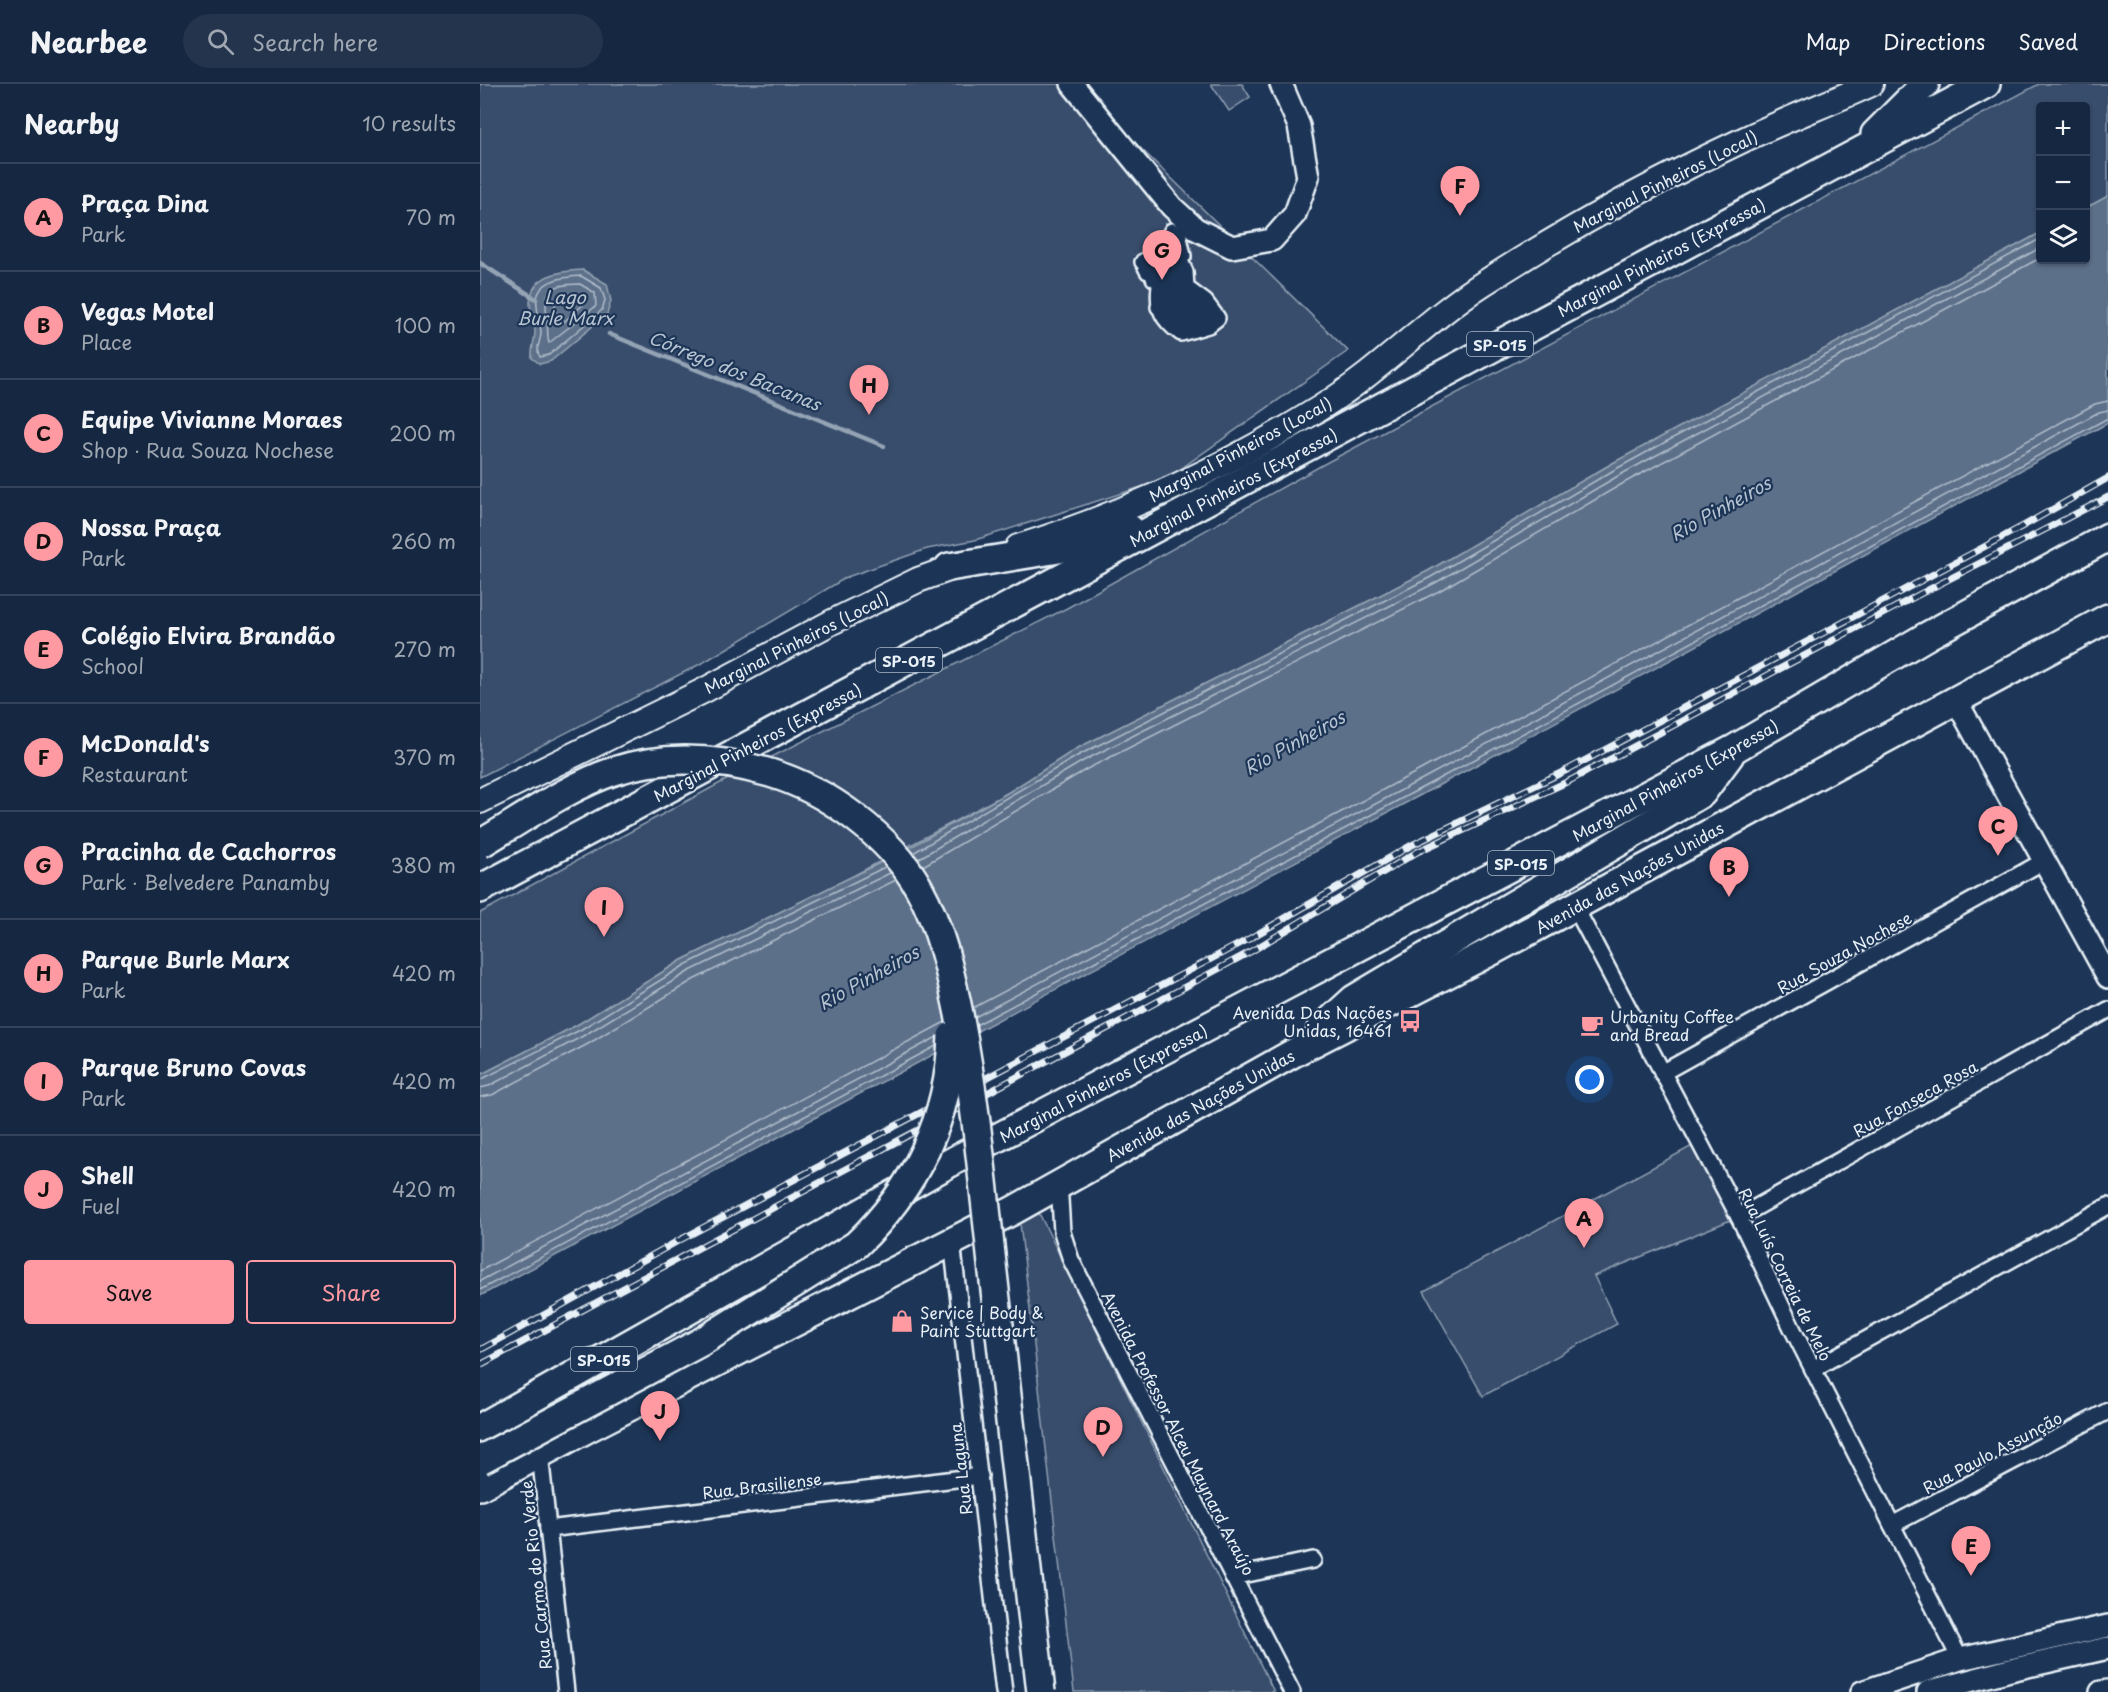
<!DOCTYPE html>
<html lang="en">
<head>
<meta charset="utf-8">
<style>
  :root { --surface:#162841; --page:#23344c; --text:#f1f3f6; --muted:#9ea6b1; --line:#35445a; --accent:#ff9aa2 }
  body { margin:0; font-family:"Playpen Sans",sans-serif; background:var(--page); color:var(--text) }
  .controls { position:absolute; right:18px; top:18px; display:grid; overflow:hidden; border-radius:6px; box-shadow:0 2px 4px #0004 }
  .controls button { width:54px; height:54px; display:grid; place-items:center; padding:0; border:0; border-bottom:2px solid var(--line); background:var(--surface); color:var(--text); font:30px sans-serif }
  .you { position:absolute; left:1110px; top:996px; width:21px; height:21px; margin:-15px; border:4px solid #fff; border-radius:50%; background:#1a73e8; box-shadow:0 0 0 9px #1a73e833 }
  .badge { display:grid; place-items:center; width:39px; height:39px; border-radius:50%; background:var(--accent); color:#111; font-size:20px; font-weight:700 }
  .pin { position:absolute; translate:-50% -50px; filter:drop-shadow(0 2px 3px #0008) }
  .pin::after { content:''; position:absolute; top:32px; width:21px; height:18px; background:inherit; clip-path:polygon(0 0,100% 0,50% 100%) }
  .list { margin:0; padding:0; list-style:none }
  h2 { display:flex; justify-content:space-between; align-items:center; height:78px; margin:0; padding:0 24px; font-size:26px }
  h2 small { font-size:20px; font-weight:400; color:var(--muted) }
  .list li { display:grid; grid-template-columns:39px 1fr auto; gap:18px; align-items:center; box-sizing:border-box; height:108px; padding:0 24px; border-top:2px solid var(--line) }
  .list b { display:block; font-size:22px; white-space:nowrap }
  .list p { margin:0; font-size:20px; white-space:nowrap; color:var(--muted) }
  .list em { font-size:20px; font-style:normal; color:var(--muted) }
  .actions { display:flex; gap:12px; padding:18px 24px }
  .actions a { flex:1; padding:14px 0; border:2px solid var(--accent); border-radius:6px; text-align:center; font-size:21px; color:var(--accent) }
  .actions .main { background:var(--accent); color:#111 }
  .icon { flex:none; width:33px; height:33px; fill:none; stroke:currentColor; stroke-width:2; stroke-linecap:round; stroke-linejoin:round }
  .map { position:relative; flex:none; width:1628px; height:1608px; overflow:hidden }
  header { display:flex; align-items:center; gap:36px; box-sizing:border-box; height:84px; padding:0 30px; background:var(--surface); border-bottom:2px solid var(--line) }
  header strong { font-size:28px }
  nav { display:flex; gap:33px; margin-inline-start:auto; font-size:21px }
  .search { width:420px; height:54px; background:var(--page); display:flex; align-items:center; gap:15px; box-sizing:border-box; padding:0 21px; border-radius:33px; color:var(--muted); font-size:22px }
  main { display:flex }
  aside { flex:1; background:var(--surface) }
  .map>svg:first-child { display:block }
  .green { fill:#374d6c; stroke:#909fb2; stroke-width:1.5 }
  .water { fill:#5d7089; stroke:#95a4b5; stroke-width:1.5 }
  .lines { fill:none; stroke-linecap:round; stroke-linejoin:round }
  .shore { stroke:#b0bdcc; stroke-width:1.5 }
  .stream { stroke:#95a4b5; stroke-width:4.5 }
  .street-casing { stroke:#e8f1f8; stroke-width:20 }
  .secondary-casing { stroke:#e8f1f8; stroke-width:26 }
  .primary-casing { stroke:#e8f1f8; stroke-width:28 }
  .highway-casing { stroke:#e8f1f8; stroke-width:32 }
  .street { stroke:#1d3557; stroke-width:15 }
  .secondary { stroke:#1d3557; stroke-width:21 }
  .primary { stroke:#1d3557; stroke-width:24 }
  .highway { stroke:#1d3557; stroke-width:27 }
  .rail-casing { stroke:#e8f1f8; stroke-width:7 }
  .rail { stroke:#1d3557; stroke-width:4.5; stroke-dasharray:14; stroke-linecap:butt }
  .highway-bridge-casing { stroke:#e8f1f8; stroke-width:32; stroke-linecap:butt }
  .highway-bridge { stroke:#1d3557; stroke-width:27 }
  .labels { text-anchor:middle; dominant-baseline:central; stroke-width:4.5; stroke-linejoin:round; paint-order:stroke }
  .shield { fill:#1d3557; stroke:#abb9c8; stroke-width:1.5 }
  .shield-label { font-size:15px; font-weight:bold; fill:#e8f1f8 }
  .street-label { font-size:16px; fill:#e8f1f8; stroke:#1d3557 }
  .poi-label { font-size:16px; fill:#e8f1f8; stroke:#1d3557; text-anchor:start }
  .water-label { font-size:18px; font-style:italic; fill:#b7c4d1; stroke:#1d3557 }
</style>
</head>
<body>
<header>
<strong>Nearbee</strong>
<div class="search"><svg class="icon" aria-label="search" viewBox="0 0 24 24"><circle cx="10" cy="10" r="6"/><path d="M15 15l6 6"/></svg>Search here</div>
<nav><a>Map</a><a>Directions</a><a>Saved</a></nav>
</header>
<main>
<aside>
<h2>Nearby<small>10 results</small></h2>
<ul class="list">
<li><span class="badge">A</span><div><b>Praça Dina</b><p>Park</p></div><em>70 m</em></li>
<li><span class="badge">B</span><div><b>Vegas Motel</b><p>Place</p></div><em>100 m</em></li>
<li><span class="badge">C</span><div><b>Equipe Vivianne Moraes</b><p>Shop · Rua Souza Nochese</p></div><em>200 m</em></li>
<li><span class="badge">D</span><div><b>Nossa Praça</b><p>Park</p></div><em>260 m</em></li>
<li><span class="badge">E</span><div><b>Colégio Elvira Brandão</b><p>School</p></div><em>270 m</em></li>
<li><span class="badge">F</span><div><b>McDonald's</b><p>Restaurant</p></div><em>370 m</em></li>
<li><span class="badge">G</span><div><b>Pracinha de Cachorros</b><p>Park · Belvedere Panamby</p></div><em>380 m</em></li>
<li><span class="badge">H</span><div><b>Parque Burle Marx</b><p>Park</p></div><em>420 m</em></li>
<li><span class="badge">I</span><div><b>Parque Bruno Covas</b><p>Park</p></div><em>420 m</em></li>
<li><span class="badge">J</span><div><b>Shell</b><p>Fuel</p></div><em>420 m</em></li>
</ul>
<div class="actions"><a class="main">Save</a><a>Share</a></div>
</aside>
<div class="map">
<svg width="1628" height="1608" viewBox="0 0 1628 1608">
  <rect width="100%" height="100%" fill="#1d3557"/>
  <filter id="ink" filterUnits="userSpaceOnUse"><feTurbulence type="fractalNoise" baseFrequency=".0167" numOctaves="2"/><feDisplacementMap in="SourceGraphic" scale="12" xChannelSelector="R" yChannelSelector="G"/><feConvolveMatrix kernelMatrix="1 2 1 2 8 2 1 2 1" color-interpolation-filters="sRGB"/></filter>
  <g filter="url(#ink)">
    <g class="green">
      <path d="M0 0H595L868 267 686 395 495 456 447 465 367 493 224 578 0 693Z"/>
      <path d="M731 0H762L770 13 749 27Z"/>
      <path d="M1559 0H1628V112L1606 124V22H1560V149L1131 380 948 487 596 665 529 708 373 792 202 876 97 941 0 991V829L244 697 587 524 844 380Z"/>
      <path d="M1214 1061 1253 1135 1114 1192 1137 1240 1003 1312 944 1207Z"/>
      <path d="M559 1129 794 1608H594L540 1139Z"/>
    </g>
    <g class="water">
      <path d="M1628 112V339L952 705 0 1212V991L97 941 202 876 418 770 529 708 596 665 948 487 1131 380 1560 149V176H1606V124Z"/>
      <path d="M103 186 127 200 131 217 127 230 71 277 60 280 52 274C51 264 55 257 55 247 54 238 50 228 50 219 51 190 81 187 103 186Z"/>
    </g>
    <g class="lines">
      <g class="shore">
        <path d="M101 192 121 204 125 216 122 226 69 271 60 273C55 264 60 259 61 250 61 241 58 232 57 222 54 196 82 193 101 192Z"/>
        <path d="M100 200 115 209 116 222 69 259C67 253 68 243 67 236 63 206 69 200 100 200Z"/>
        <path d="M97 209 106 214V218L85 237 78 240 74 217 82 210Z"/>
        <path d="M433 769 599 671 951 493 1134 386 1560 155"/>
        <path d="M438 775 603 677 955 499 1138 392 1560 164"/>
        <path d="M443 782 607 685 959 507 1142 400 1560 174"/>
        <path d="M493 924 942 685 1615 320 1628 317"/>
        <path d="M495 933 946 693 1619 328 1628 326"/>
        <path d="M496 941 949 700 1628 334"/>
        <path d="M0 996 100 946 205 881 405 783"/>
        <path d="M0 1004 9 1002 103 952 208 888 410 789"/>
        <path d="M0 1013 12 1011 108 960 213 896 416 796"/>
        <path d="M0 1187 465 938"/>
        <path d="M0 1197 457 953"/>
        <path d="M0 1206 456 962"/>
      </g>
      <g class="stream">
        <path d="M0 179 56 215"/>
        <path d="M129 250 404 362"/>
      </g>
      <g class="street-casing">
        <g id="street">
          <path d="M663 178 679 170 692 147 699 152 681 178 666 183 668 187 687 176 700 158 703 172 674 194 682 198 696 190 701 179 705 188 706 204 725 218 737 234 728 241 701 249C683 236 677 225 680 202L683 211 679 223 699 242 722 237 728 229C712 221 707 212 701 195L687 200 685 219 703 236H713L716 230 709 225 703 208 696 201 688 215C694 222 699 226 708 229L697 209 690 217 700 222 693 214"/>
          <path d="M1095 823 1259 1133 1312 1244 1480 1575"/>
          <path d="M1182 989 1564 777"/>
          <path d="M579 1098 582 1148 591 1176 812 1608"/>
          <path d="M1259 1133 1628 926"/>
          <path d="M472 1157 524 1608"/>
          <path d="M1333 1285 1628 1122"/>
          <path d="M60 1370 86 1608"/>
          <path d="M1412 1441 1628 1327"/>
          <path d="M68 1445 500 1392"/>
          <path d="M753 1493 833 1476"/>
        </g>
      </g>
      <g class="secondary-casing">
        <g id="secondary">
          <path d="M592 0 692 123 716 145 752 163 792 156 815 130 828 93 819 42 801 0"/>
          <path d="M1476 616 1628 893"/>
          <path d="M1382 1608 1480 1575 1628 1542"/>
          <path d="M1448 1608 1530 1586 1628 1564"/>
          <path d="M1621 1608 1628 1607"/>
        </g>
      </g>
      <g class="primary-casing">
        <g id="primary">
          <path d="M538 463C644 430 746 383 840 324 899 288 946 236 1004 199 1088 145 1175 97 1265 55 1307 35 1350 19 1391 0"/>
          <path d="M0 717 223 607 352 538 438 496 488 478"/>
        </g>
      </g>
      <g class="highway-casing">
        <g id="highway">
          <path d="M1395 50 1445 0"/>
          <path d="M469 483 579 465 650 445"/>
          <path d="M0 805 1506 0"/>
          <path d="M841 945 874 915 1222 709 1250 671"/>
          <path d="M0 1344 475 1076 1254 665 1447 552 1628 453"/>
          <path d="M0 1402 110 1343 534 1126 817 967 1012 867 1628 534"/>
        </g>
      </g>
      <use href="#street" class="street"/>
      <use href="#secondary" class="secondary"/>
      <use href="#primary" class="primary"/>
      <use href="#highway" class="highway"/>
      <g class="rail-casing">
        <g id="rail">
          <path d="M0 1266 198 1157 767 856 930 762 1087 686 1545 441 1628 394"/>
          <path d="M0 1281 770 868 937 768 1091 696 1440 510 1628 413"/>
        </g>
      </g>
      <use href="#rail" class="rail"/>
      <g class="highway-bridge-casing">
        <g id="highway-bridge">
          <path d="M0 760C43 735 87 703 134 687 186 670 238 674 290 689 347 706 410 752 439 804 461 844 470 887 479 930 495 1013 503 1097 512 1180 528 1323 545 1465 561 1608"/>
          <path d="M0 1376 221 1258 376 1161C435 1105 470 1033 472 952"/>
        </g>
      </g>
      <use href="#highway-bridge" class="highway-bridge"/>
    </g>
  </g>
  <defs>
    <g id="bus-bare" transform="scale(1.8)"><path d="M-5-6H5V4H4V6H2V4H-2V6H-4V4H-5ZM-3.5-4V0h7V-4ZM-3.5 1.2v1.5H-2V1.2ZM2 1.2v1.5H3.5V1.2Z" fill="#ff9aa2" stroke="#1d3557" stroke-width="2.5" paint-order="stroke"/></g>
    <g id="cafe-bare" transform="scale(1.8)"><path d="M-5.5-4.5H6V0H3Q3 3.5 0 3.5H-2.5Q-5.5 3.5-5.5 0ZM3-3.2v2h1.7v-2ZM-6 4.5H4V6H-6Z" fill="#ff9aa2" stroke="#1d3557" stroke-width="2.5" paint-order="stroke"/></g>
    <g id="shop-bare" transform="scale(1.8)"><path d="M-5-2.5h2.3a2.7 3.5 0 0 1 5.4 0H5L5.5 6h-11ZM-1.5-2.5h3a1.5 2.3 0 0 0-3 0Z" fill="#ff9aa2" stroke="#1d3557" stroke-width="2.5" paint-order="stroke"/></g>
  </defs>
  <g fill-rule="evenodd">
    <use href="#bus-bare" x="930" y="937"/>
    <use href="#cafe-bare" x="1112" y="941"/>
    <use href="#shop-bare" x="422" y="1237"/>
  </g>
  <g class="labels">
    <g class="shield">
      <rect x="987" y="248" width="66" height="24" rx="4.5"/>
      <rect x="396" y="564" width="66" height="24" rx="4.5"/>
      <rect x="1008" y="767" width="66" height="24" rx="4.5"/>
      <rect x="91" y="1263" width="66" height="24" rx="4.5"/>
    </g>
    <g class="shield-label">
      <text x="1020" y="260">SP-015</text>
      <text x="429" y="576">SP-015</text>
      <text x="1041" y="779">SP-015</text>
      <text x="124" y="1275">SP-015</text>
    </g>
    <g class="street-label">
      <text transform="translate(1185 97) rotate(-27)">Marginal Pinheiros (Local)</text>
      <text transform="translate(1181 173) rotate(-28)">Marginal Pinheiros (Expressa)</text>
      <text transform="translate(760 365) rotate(-28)">Marginal Pinheiros (Local)</text>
      <text transform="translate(753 403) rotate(-28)">Marginal Pinheiros (Expressa)</text>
      <text transform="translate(316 558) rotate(-27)">Marginal Pinheiros (Local)</text>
      <text transform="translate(277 658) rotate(-28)">Marginal Pinheiros (Expressa)</text>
      <text transform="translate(1195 696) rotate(-29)">Marginal Pinheiros (Expressa)</text>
      <text transform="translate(1149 793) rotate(-29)">Avenida das Nações Unidas</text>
      <text transform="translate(1364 868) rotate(-29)">Rua Souza Nochese</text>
      <text transform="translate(623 999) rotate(-28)">Marginal Pinheiros (Expressa)</text>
      <text transform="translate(1435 1014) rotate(-29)">Rua Fonseca Rosa</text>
      <text transform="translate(720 1021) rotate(-29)">Avenida das Nações Unidas</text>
      <text transform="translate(1306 1190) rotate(64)">Rua Luís Correia de Melo</text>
      <text transform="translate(699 1349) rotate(63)">Avenida Professor Alceu Maynard Araújo</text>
      <text transform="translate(1512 1368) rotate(-28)">Rua Paulo Assunção</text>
      <text transform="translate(480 1385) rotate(-97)">Rua Laguna</text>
      <text transform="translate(282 1401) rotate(-7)">Rua Brasiliense</text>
      <text transform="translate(55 1491) rotate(-96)">Rua Carmo do Rio Verde</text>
    </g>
    <g class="poi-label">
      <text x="912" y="928" text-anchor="end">Avenida Das Nações<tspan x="912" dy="18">Unidas, 16461</tspan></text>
      <text x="1130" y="932">Urbanity Coffee<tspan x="1130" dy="18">and Bread</tspan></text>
      <text x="440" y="1228">Service | Body &amp;<tspan x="440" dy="18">Paint Stuttgart</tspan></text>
    </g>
    <g class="water-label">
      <text x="85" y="212">Lago<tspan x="85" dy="21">Burle Marx</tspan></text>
      <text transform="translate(255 286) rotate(22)">Córrego dos Bacanas</text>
      <text transform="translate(1240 424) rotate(-29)">Rio Pinheiros</text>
      <text transform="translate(814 658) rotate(-29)">Rio Pinheiros</text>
      <text transform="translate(388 893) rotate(-29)">Rio Pinheiros</text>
    </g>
  </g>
</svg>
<div class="controls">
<button>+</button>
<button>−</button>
<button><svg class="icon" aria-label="layers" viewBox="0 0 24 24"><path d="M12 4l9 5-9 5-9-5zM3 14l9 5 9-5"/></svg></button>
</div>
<div class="you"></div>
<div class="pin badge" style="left:1104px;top:1164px">A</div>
<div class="pin badge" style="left:1249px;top:813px">B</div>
<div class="pin badge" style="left:1518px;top:772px">C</div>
<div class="pin badge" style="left:623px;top:1373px">D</div>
<div class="pin badge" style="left:1491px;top:1492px">E</div>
<div class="pin badge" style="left:980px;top:132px">F</div>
<div class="pin badge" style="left:682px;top:196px">G</div>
<div class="pin badge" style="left:389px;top:331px">H</div>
<div class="pin badge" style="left:124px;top:853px">I</div>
<div class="pin badge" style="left:180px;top:1357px">J</div>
</div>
</main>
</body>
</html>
